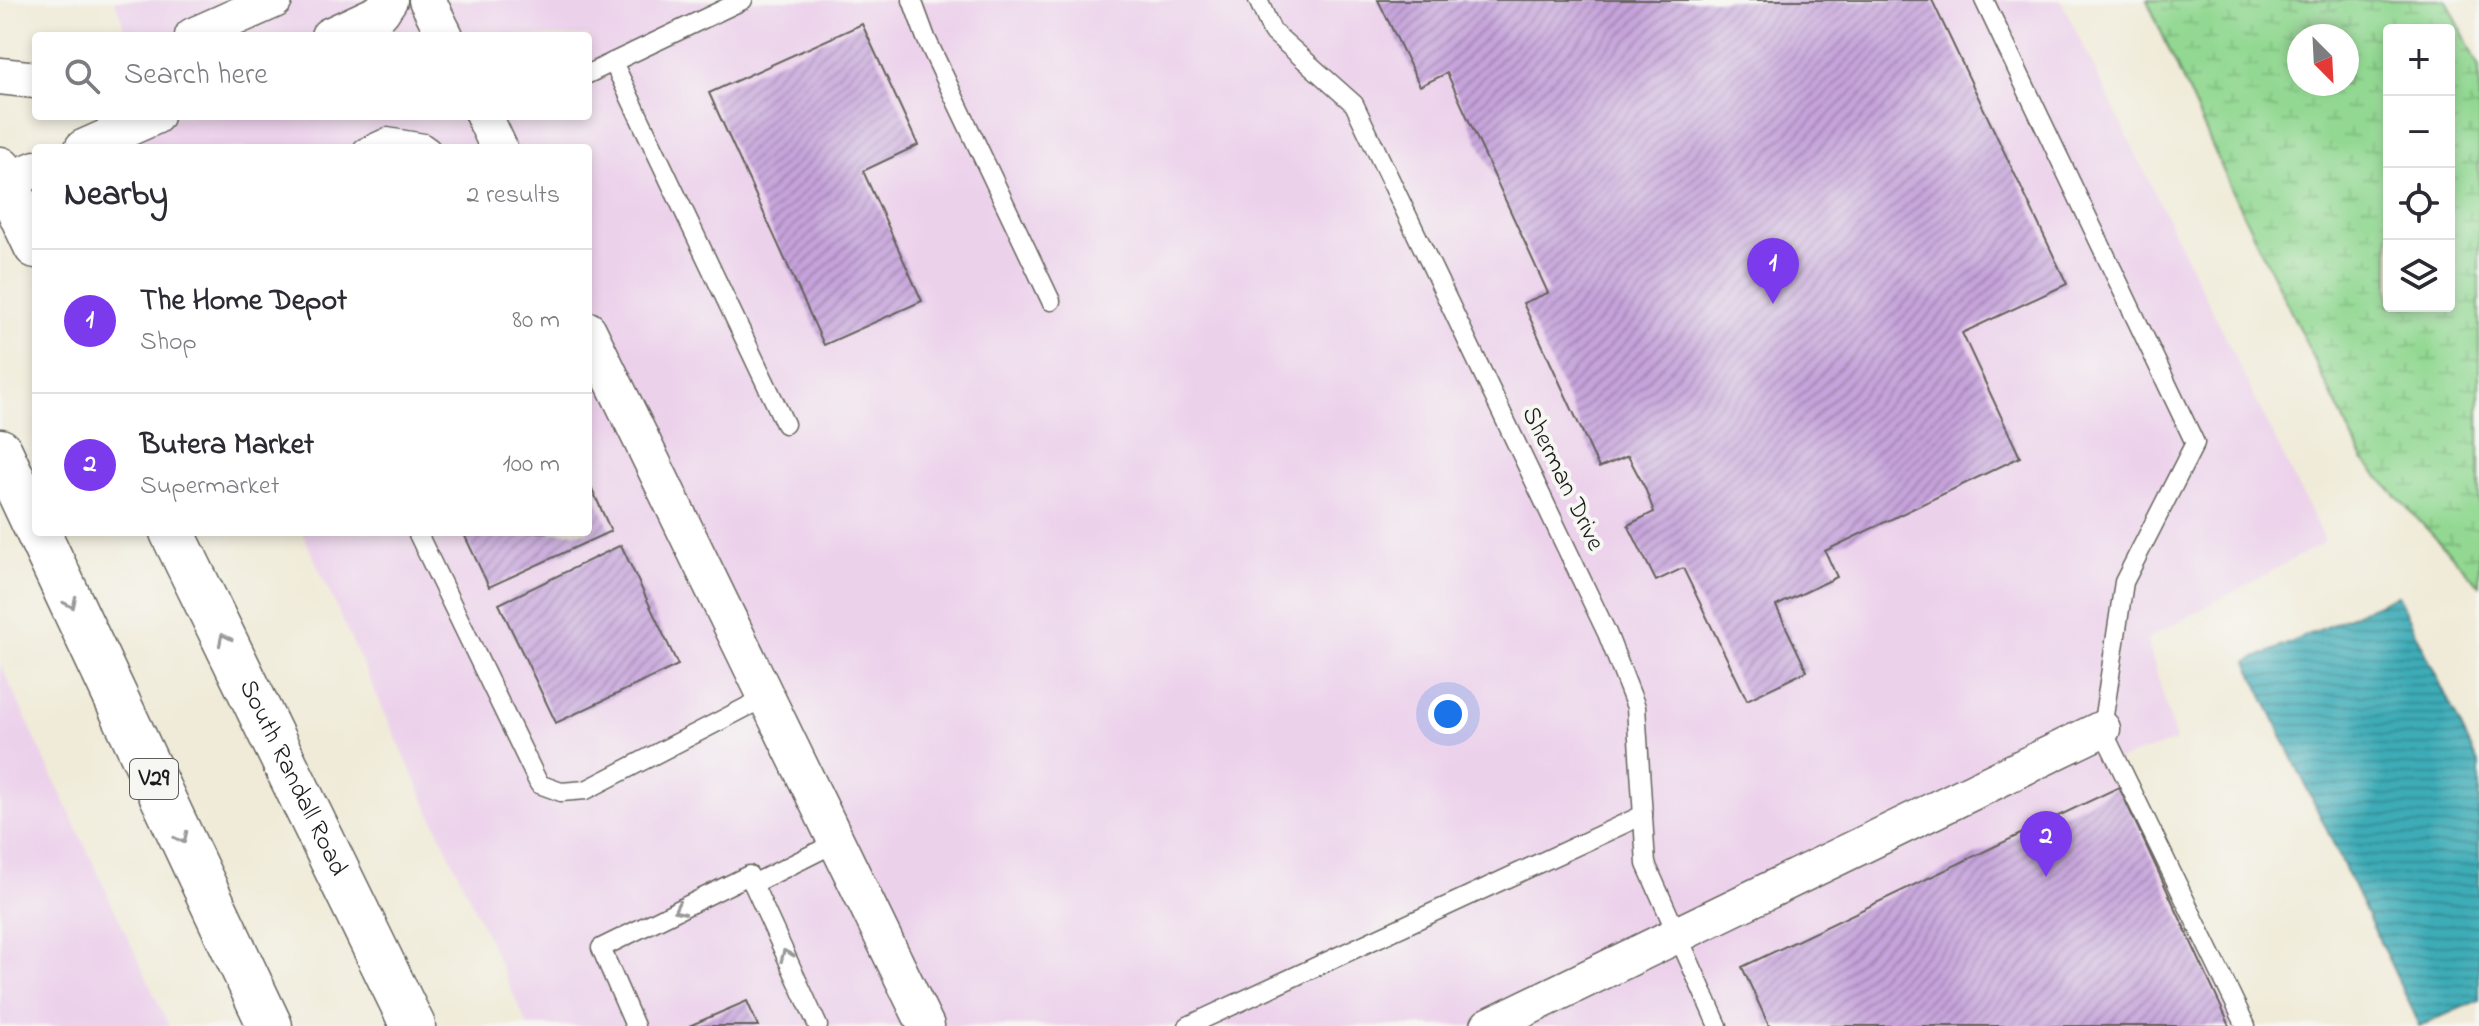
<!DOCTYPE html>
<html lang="en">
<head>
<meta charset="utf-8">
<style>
  :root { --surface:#fff; --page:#f2f2f3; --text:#2b2b33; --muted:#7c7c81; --line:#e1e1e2; --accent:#7c3aed }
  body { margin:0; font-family:"Indie Flower",sans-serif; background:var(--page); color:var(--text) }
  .controls { position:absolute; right:24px; top:24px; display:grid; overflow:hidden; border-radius:8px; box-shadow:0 4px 12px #0003 }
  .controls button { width:72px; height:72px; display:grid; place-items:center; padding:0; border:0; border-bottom:2px solid var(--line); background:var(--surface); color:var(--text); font:40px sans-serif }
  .compass { position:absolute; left:2287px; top:24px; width:72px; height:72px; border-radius:50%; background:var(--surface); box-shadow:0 4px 12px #0003; rotate:156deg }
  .you { position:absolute; left:1448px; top:714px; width:28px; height:28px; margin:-20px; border:6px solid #fff; border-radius:50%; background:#1a73e8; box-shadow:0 0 0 12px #1a73e833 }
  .badge { display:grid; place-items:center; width:52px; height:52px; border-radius:50%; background:var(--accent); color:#fff; font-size:26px; font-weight:700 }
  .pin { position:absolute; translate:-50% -66px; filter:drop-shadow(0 2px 4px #0008) }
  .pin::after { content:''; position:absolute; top:42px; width:28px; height:24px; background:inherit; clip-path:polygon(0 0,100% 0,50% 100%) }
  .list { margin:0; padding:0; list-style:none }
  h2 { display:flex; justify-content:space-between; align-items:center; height:104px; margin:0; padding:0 32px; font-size:34px }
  h2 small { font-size:26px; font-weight:400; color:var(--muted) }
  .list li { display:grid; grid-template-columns:52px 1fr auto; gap:24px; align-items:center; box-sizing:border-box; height:144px; padding:0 32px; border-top:2px solid var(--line) }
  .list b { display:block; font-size:30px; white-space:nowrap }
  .list p { margin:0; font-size:26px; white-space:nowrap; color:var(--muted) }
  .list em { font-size:26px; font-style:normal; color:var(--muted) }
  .icon { flex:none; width:44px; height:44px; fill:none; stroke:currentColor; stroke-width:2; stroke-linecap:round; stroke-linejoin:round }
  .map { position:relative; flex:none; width:2479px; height:1026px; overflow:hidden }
  .search { position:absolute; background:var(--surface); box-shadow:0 4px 12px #0003; left:32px; top:32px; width:560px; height:88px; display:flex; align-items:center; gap:20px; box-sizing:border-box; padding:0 28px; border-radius:8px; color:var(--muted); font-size:30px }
  .panel { position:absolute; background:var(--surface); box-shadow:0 4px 12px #0003; left:32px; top:144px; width:560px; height:392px; border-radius:8px }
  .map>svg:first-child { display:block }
  .built { fill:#ecd1eb }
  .wetland { fill:url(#wetland-marsh); stroke:#577a57; stroke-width:2; fill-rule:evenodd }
  .water { fill:url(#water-rules); stroke:#2c646a; stroke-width:2 }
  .building { fill:url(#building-hatch) }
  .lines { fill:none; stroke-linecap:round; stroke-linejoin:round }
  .service-casing { stroke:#66645e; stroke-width:21 }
  .minor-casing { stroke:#66645e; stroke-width:39 }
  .primary-casing { stroke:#66645e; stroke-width:47 }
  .service { stroke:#fff; stroke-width:18 }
  .minor { stroke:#fff; stroke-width:36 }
  .primary { stroke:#fff; stroke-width:44 }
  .oneway { stroke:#999 }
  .labels { text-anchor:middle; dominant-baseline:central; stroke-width:8; stroke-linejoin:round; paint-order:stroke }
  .shield { fill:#f6f6f2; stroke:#5d5d5c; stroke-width:2 }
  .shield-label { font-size:24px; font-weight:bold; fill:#1c1c1c }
  .street-label { font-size:26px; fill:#1c1c1c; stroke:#f6f6f2 }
</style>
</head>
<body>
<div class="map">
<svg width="2479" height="1026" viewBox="0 0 2479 1026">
  <defs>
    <pattern id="wetland-marsh" width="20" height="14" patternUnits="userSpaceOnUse" patternTransform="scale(2)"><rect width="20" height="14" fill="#92d892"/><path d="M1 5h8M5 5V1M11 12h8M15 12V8" fill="none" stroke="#7db97d"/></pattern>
    <pattern id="water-rules" width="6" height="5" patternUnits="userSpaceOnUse" patternTransform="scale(2)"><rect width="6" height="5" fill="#3cacb7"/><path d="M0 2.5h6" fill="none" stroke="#328b94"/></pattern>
    <pattern id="building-hatch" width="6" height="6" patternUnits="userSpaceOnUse" patternTransform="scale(2)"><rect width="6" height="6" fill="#c6a3db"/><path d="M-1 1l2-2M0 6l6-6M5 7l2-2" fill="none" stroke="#a084b1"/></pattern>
  </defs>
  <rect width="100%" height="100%" fill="#f6f6f2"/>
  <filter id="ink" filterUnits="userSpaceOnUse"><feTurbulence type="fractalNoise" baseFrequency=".0125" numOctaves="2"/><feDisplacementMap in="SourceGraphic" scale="16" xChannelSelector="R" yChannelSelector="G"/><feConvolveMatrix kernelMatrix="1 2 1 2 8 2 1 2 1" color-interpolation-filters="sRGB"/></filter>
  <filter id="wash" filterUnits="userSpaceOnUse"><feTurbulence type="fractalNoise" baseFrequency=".006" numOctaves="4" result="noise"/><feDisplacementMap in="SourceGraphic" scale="32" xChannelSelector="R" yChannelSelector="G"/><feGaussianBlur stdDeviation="1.8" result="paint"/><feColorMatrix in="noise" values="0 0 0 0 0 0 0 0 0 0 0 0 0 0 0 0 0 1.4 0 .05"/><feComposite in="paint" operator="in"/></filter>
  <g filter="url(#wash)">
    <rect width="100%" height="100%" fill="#f0ebd8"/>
    <g class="built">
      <path d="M114 0H2061L2325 542 2147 639 2176 741 2112 762 2236 1026H528L302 532H588V148H141L136 116H588V36H124L122 20Z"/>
      <path d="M0 663 169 1026H0Z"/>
    </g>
    <path class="wetland" d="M2147 0H2447L2479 68V585L2363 460 2235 197ZM2389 30H2449V306H2389ZM2299 36H2347V84H2299Z"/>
    <path class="water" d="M2398 595 2479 765V1000L2420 1026 2247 662Z"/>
    <g id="blocks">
      <g class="building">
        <path d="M1378 0H1932L2067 284 1962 333 2020 457 1825 551 1837 577 1776 606 1807 671 1747 700 1683 568 1656 581 1628 525 1654 512 1645 488 1628 456 1599 468 1523 303 1548 293 1447 73 1420 86Z"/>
        <path d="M862 24 918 145 863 171 922 301 824 345 709 93Z"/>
        <path d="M588 480 611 531 489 587 463 532H588Z"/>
        <path d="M621 545 678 665 556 723 499 604Z"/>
        <path d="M2119 787 2230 1026H1769L1742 967Z"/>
        <path d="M747 1001 758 1026H689Z"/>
      </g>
    </g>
  </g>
  <g filter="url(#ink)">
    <use href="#blocks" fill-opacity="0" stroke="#66645e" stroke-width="2"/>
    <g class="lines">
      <g class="service-casing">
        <g id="service">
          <path d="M912 0 926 38 1051 301"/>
          <path d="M1258 0 1272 31 1354 104 1607 633 1636 707 1646 864 1718 1026"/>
          <path d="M1984 0 2195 443 2124 582 2102 729 2246 1026"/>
          <path d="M613 62 785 424"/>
          <path d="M588 74 743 0"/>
          <path d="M363 148 387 137 424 143 431 148"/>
          <path d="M417 532 539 784 561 792 586 790 766 697"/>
          <path d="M753 884 837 842"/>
          <path d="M635 1026 601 948 749 875 818 1026"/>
          <path d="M1188 1026 1643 815"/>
        </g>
      </g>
      <g class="minor-casing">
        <g id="minor">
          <path d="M427 0 445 36"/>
          <path d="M193 36 274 0"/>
          <path d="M329 36 381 12 389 0"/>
          <path d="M0 76 36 80"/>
          <path d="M484 116 499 148"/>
          <path d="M83 148 155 116"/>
          <path d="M0 181H7L36 169"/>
          <path d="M588 330 926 1026"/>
          <path d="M1489 1026 2102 729"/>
        </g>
      </g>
      <g class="primary-casing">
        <g id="primary">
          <path d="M0 169 36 246"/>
          <path d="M0 451 36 528"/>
          <path d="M38 532 270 1026"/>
          <path id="s1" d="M172 532 413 1026"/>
        </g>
      </g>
      <use href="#service" class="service"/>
      <use href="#minor" class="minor"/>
      <use href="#primary" class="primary"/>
    </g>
    <defs><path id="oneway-chevron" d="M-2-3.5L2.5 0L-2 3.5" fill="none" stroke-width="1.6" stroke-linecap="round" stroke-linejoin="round" transform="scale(2)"/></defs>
    <g class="oneway">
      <use href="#oneway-chevron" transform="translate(71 603) rotate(65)"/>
      <use href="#oneway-chevron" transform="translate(224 639) rotate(-116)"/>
      <use href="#oneway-chevron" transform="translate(182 838) rotate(65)"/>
      <use href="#oneway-chevron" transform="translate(679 909) rotate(154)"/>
      <use href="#oneway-chevron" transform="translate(786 955) rotate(-114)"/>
    </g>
  </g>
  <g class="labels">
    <rect class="shield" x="130" y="759" width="48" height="40" rx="6"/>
    <g class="shield-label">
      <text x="154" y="779">V29</text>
    </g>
    <g class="street-label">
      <text transform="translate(1562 479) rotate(64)">Sherman Drive</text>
      <text stroke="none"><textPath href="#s1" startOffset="274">South Randall Road</textPath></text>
    </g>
  </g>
</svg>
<div class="controls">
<button>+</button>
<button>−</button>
<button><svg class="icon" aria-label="locate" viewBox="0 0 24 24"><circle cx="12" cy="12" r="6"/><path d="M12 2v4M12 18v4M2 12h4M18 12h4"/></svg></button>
<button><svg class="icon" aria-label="layers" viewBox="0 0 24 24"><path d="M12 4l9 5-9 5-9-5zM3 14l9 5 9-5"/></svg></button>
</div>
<svg class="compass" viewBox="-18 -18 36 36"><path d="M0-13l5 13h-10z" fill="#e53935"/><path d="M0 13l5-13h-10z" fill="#7c7c81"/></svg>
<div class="you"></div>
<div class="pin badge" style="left:1773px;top:304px">1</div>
<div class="pin badge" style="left:2046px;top:877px">2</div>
<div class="search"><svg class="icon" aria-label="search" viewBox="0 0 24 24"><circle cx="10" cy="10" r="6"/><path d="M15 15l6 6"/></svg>Search here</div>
<section class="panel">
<h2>Nearby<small>2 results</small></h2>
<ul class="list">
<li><span class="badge">1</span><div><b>The Home Depot</b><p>Shop</p></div><em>80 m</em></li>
<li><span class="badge">2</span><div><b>Butera Market</b><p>Supermarket</p></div><em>100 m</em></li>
</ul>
</section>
</div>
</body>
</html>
